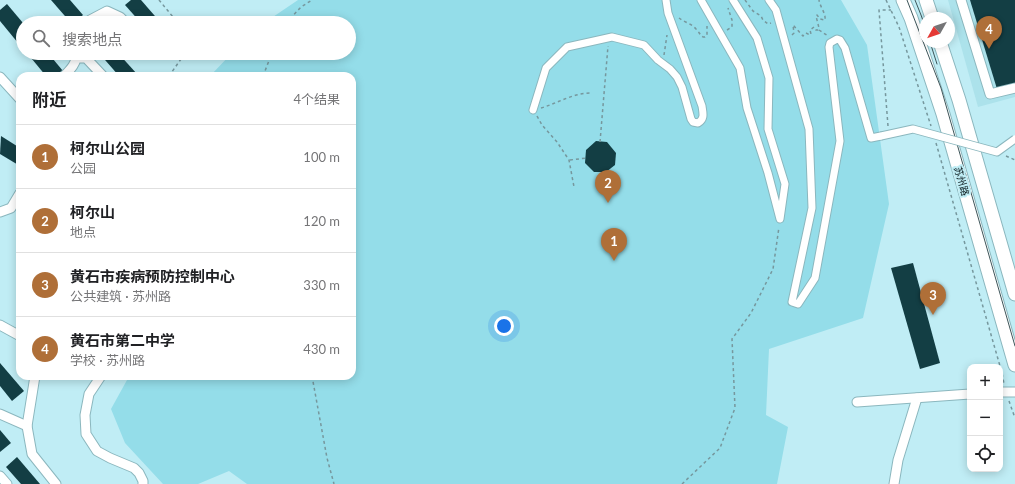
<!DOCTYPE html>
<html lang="zh">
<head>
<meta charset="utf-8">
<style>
  :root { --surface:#fff; --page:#f2f2f2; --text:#202124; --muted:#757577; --line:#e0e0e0; --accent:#af6f38 }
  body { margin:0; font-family:Lato,"Noto Sans SC",sans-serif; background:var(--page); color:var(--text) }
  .controls { position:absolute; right:12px; bottom:12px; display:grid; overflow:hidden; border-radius:8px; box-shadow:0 2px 10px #0003 }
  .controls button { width:36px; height:36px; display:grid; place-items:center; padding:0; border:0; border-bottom:1px solid var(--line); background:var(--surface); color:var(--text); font:20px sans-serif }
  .compass { position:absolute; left:919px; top:12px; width:36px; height:36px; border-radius:50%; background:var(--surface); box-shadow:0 2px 10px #0003; rotate:230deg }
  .you { position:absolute; left:504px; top:326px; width:14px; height:14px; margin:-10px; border:3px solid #fff; border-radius:50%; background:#1a73e8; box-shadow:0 0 0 6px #1a73e833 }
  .badge { display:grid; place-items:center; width:26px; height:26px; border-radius:50%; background:var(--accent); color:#fff; font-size:13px; font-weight:700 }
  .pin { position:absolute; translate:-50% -33px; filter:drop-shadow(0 1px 2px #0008) }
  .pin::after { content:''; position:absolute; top:21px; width:14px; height:12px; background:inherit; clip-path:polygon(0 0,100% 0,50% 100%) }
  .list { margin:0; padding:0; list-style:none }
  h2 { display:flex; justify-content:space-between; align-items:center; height:52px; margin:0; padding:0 16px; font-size:17px }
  h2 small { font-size:13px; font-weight:400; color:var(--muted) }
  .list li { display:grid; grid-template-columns:26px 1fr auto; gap:12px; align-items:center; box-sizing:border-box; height:64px; padding:0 16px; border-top:1px solid var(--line) }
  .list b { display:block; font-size:15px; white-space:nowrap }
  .list p { margin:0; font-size:13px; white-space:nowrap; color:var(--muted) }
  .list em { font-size:13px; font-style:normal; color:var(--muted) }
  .icon { flex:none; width:22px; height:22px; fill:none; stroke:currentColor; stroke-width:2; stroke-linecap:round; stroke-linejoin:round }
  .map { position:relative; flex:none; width:1015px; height:484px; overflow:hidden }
  .search { position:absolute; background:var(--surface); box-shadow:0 2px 10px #0003; left:16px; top:16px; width:340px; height:44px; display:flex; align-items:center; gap:10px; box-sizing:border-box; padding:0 14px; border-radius:22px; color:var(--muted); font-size:15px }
  .panel { position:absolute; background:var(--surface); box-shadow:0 2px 10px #0003; left:16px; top:72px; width:340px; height:308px; border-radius:12px }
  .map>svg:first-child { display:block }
  .built { fill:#ace2eb }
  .green { fill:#94dde9 }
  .building { fill:#133e44 }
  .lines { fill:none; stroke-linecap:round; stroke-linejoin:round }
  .pedestrian-casing { stroke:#8bb7be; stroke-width:9 }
  .minor-casing { stroke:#8bb7be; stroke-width:11 }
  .secondary-casing { stroke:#8bb7be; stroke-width:15 }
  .path { stroke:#76979d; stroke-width:1.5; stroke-dasharray:3 3; stroke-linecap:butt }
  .pedestrian { stroke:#fff; stroke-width:7 }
  .minor { stroke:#fff; stroke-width:9 }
  .secondary { stroke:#fff; stroke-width:13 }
  .tram { stroke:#3d5559; stroke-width:1 }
  .pedestrian-bridge-casing { stroke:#8bb7be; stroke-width:9; stroke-linecap:butt }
  .pedestrian-bridge { stroke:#fff; stroke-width:7 }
  .labels { text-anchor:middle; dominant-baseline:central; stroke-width:4; stroke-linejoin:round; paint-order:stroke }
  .street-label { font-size:10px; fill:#112225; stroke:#c0edf5 }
</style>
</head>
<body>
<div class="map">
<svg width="1015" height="484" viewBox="0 0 1015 484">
  <rect width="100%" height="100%" fill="#c0edf5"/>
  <path class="built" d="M948 0H1015V97L978 107Z"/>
  <path class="green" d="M298 0H841L867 45 889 204 863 318 769 349 766 415 788 427 777 484H247L229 471 198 484H163L125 443 111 409 127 380 128 376H352V76H210L232 53H349V23H264Z"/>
  <g class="building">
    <path d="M51 0H70L83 15 74 23H71Z"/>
    <path d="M131 0H141L161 23H141L125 5Z"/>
    <path d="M970 0H1015V83L997 89Z"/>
    <path d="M7 4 23 23V49L0 21V10Z"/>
    <path d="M27 53H48L63 71 58 76H46Z"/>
    <path d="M99 53H118L137 74 135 76H119Z"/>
    <path d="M1 136 20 148V166L0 154Z"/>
    <path d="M596 141 607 142 616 153 615 165 606 172H594L585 163 586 150Z"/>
    <path d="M913 263 940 363 920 369 891 268Z"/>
    <path d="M0 363 24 391 12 401 0 386Z"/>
    <path d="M0 430 11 443 0 452Z"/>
    <path d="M17 457 40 484H21L6 467Z"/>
  </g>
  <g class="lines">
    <g class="pedestrian-casing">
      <g id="pedestrian">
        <path d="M701 0 740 68 747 108 768 173 780 219 785 184 768 129 769 78 757 38 733 0"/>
        <path d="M769 0 776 10 809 129 812 208 792 302 798 304 815 278 840 141 829 47 830 43 837 39 840 40 845 48 871 138 881 136"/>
        <path d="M533 110 546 68 567 47 612 37 644 45 658 60 670 69 677 77 682 87 691 119 693 122 698 123C705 119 703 113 702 106L668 13 666 0"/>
      </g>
    </g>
    <g class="minor-casing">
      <g id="minor">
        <path d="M961 0 990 94 1015 88"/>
        <path d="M87 23 90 20 107 11 120 17 126 23"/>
        <path d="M77 58H86L103 76"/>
        <path d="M64 76C70 70 78 62 76 53"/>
        <path d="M0 77 20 99"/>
        <path d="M0 212 11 208 20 193"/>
        <path d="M0 325 20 336"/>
        <path d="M35 376 27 426 32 454 56 484"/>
        <path d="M101 376 89 394 85 415 86 434 97 451 110 458 134 468 139 473 143 481V484"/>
        <path d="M1000 392H1015"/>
        <path d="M857 402 970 394"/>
        <path d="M0 414 27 426"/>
        <path d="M0 476 7 484"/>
        <path d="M894 484 898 460 917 398"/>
      </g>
    </g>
    <g class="secondary-casing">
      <g id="secondary">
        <path d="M903 0 911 18 943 114 1015 365"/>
        <path d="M926 0 932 18"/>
        <path d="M940 42 959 100 1015 294"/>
      </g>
    </g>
    <g class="path">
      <path d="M159 0 178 23"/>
      <path d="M745 0 753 11 761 16 763 20 768 24 771 23"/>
      <path d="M886 0 899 27 931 126"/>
      <path d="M679 18C684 22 692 24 696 29 699 32 700 35 703 37H705L707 35V26"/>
      <path d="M286 23 301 7 312 0"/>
      <path d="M727 30 732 27V20L728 8"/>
      <path d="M819 30 828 36"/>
      <path d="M792 35 794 33 793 25 803 36 806 33 810 35 811 34 810 30 814 27 816 30H818L819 28 816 16 817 15 820 19 825 20C826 13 820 7 819 0"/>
      <path d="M664 55 667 35"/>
      <path d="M169 76 181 59 187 53"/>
      <path d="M263 76 272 53"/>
      <path d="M541 108C558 103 573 93 591 93"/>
      <path d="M537 116 542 125 557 142 569 160 574 187"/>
      <path d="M888 126 879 10H891"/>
      <path d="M600 142 608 46"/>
      <path d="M936 143 1002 373 1004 384"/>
      <path d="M1006 156 1015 160"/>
      <path d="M570 160 586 158"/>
      <path d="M312 376 327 458 334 484"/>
      <path d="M1009 401 1015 418"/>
      <path d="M682 484 720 448 735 408 732 339 751 313 773 269 779 227"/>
    </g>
    <use href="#pedestrian" class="pedestrian"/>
    <use href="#minor" class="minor"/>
    <use href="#secondary" class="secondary"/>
    <g class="tram">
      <path d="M907 0 941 88 1015 346"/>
      <path d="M915 0 921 15 925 26"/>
      <path d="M930 42 937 64"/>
    </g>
    <g class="pedestrian-bridge-casing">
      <path id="pedestrian-bridge" d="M881 136 913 129 997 152 1015 139"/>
    </g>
    <use href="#pedestrian-bridge" class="pedestrian-bridge"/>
  </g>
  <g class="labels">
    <g class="street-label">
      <text transform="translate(962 181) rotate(74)">苏州路</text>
    </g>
  </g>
</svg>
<div class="controls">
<button>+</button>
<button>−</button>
<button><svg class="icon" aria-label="locate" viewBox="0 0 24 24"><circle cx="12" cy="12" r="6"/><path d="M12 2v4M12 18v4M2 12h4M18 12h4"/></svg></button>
</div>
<svg class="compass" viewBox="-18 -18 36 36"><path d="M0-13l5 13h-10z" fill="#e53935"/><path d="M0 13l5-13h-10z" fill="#757577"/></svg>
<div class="you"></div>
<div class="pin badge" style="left:614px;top:261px">1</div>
<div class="pin badge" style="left:608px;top:203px">2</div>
<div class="pin badge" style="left:933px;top:315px">3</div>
<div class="pin badge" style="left:989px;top:49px">4</div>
<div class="search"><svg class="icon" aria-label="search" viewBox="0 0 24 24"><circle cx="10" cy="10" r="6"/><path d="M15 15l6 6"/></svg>搜索地点</div>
<section class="panel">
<h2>附近<small>4个结果</small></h2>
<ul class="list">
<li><span class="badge">1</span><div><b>柯尔山公园</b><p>公园</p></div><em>100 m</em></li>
<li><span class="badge">2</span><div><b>柯尔山</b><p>地点</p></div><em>120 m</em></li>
<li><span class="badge">3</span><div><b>黄石市疾病预防控制中心</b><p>公共建筑 · 苏州路</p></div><em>330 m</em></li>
<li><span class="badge">4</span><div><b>黄石市第二中学</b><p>学校 · 苏州路</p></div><em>430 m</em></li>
</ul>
</section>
</div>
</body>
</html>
